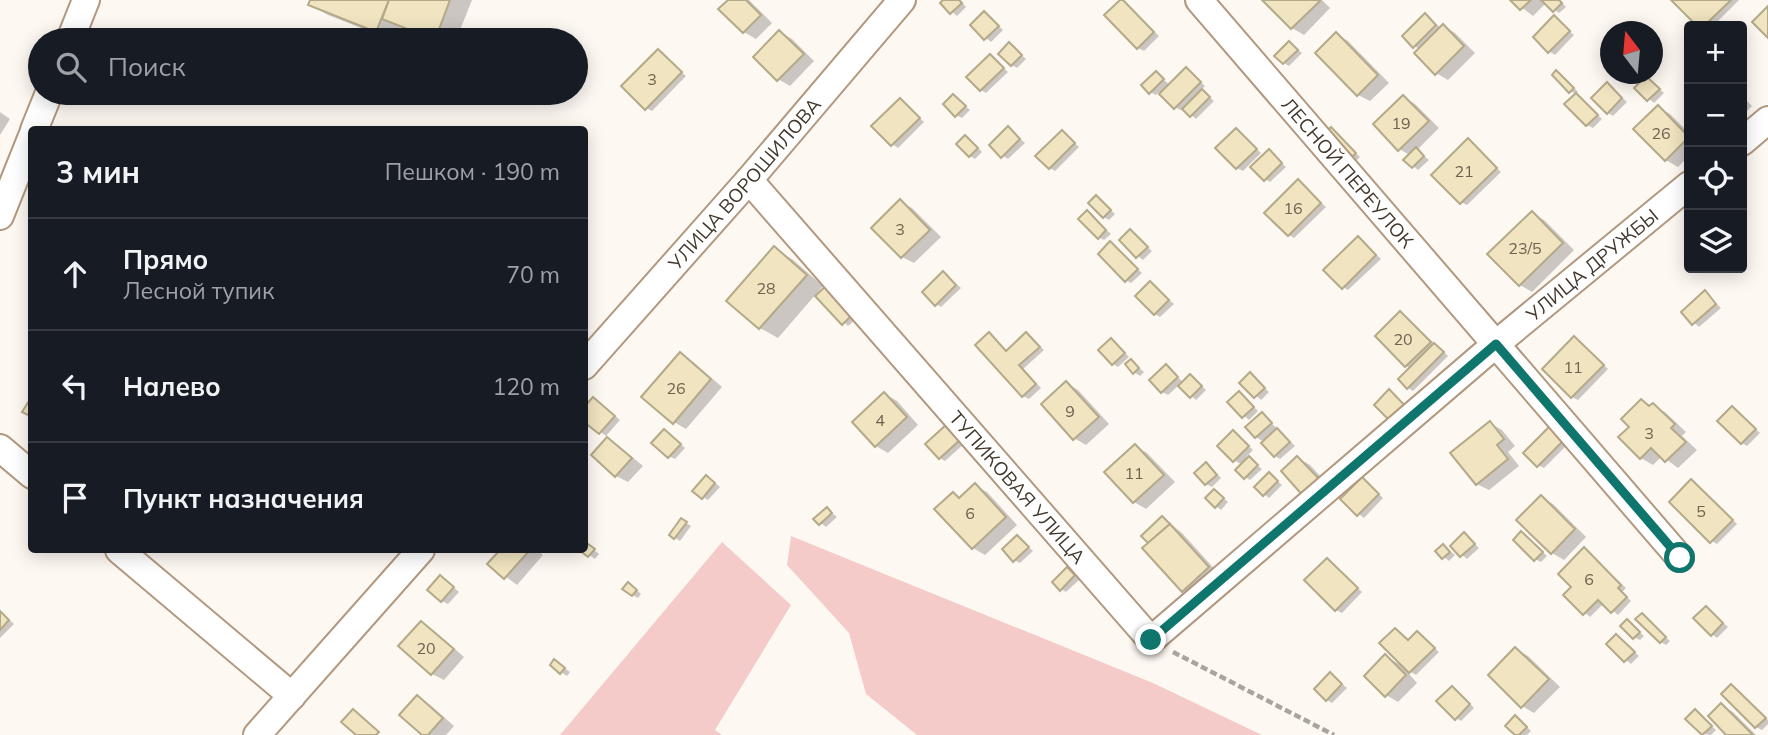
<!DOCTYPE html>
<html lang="ru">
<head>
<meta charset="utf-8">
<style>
  :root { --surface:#171b24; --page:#242831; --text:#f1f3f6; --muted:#9ea1a6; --line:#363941 }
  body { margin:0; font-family:Mulish,sans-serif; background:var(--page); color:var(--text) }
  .controls { position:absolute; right:21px; top:21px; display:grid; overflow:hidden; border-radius:7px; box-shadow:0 4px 18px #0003 }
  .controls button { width:63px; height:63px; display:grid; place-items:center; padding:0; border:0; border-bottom:2px solid var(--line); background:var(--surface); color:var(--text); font:35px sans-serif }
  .compass { position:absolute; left:1600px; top:21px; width:63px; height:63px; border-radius:50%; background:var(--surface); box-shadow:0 4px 18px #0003; rotate:344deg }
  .stop { position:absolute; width:21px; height:21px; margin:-16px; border:5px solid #0f766e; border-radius:50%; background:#fff }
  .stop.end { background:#0f766e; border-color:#fff; box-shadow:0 2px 7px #0008 }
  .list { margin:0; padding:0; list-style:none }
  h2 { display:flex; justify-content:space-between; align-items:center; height:91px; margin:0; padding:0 28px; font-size:30px }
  h2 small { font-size:23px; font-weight:400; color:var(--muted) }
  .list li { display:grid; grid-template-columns:46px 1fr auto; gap:21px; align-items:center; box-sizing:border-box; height:112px; padding:0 28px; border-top:2px solid var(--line) }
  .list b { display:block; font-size:26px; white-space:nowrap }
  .list p { margin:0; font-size:23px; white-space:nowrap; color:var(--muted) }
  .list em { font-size:23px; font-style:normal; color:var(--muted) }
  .icon { flex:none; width:38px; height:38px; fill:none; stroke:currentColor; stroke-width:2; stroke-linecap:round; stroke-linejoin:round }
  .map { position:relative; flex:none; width:1768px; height:735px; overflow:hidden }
  .search { position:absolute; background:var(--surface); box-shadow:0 4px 18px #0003; left:28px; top:28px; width:560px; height:77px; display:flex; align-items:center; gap:18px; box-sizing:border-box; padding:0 24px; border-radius:38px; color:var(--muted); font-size:26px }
  .panel { position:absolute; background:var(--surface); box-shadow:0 4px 18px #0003; left:28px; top:126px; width:560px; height:427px; border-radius:7px }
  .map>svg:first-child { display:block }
  .green { fill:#f5cbc9 }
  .shadow { fill:#0003 }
  .building { fill:#f0e4c1; stroke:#b4a988; stroke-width:2 }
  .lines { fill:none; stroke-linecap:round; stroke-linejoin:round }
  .minor-casing { stroke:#b2987e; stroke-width:30 }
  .path { stroke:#aba39c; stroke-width:4.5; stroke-dasharray:7 3.5; stroke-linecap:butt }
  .minor { stroke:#fff; stroke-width:26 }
  .route { stroke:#0f766e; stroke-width:9 }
  .labels { text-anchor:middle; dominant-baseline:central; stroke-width:6; stroke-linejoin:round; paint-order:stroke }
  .number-label { font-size:16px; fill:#6e6251 }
  .street-label { font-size:19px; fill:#42372c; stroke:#fef8f3 }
</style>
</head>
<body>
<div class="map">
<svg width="1768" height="735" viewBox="0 0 1768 735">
  <rect width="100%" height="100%" fill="#fef8f3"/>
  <g class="green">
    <path d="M791 536 1153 683 1262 735H917L866 694 849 633 787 565Z"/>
    <path d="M722 542 791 605 715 730 722 735H560Z"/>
  </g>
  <g class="shadow">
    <path d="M312 0H472L456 40H433L400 27 395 40H392L328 15 310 4Z"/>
    <path d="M730 0H749L772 23 756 39 744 32 721 9Z"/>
    <path d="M946 0H960L966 7 957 16 942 3Z"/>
    <path d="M1264 0H1322L1330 8 1304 35 1292 28Z"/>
    <path d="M1512 0H1560L1566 7 1559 13 1546 3 1533 16Z"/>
    <path d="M1673 0H1739L1713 26H1699Z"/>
    <path d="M1122 1 1159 36 1144 51 1138 48Z"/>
    <path d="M985 13 1003 30 991 42 972 26Z"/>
    <path d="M1425 15 1441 28 1443 26 1455 33 1475 53 1448 80 1436 73 1420 49 1414 46Z"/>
    <path d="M1554 18 1574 35 1555 55 1549 51Z"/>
    <path d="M780 32 792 39 814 61 790 86 778 79Z"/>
    <path d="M1336 34 1348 41 1389 83 1370 101 1358 95Z"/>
    <path d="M1289 43 1302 53 1289 66 1284 63Z"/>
    <path d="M1009 44 1026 59 1017 68 1012 65Z"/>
    <path d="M658 51 686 76 652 111 646 108Z"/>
    <path d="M990 56 1008 72 986 93 981 90Z"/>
    <path d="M1186 69 1205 86 1201 90 1214 101 1196 119 1183 108 1180 110 1175 107 1159 92 1156 95 1150 92 1156 73 1170 85Z"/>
    <path d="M1557 72 1562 75 1578 92 1576 94 1570 91Z"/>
    <path d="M1647 78 1664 93 1654 103 1637 88Z"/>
    <path d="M1607 84 1627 102 1613 116 1608 113Z"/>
    <path d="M1576 95 1602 119 1593 128 1587 125Z"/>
    <path d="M953 96 970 110 962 118 956 115Z"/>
    <path d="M1742 96 1752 106 1742 116Z"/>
    <path d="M1403 97 1415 104 1439 128 1417 150 1429 160 1418 170 1406 160 1410 155 1399 149Z"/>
    <path d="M900 100 924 122 898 148 892 144Z"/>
    <path d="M1658 107 1670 114 1689 133V156L1678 167 1666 160 1636 129Z"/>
    <path d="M0 112 10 119 0 135Z"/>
    <path d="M1008 128 1025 143 1008 159 1003 156Z"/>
    <path d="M1236 130 1261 153 1243 171 1237 168Z"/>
    <path d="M1331 130 1360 157 1354 163Z"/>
    <path d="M1062 132 1079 147 1055 171 1050 168Z"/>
    <path d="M971 141 982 152 975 159 970 156Z"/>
    <path d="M1468 141 1501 172 1467 205 1461 202Z"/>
    <path d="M1269 152 1286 167 1270 182 1265 179Z"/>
    <path d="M1298 182 1326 207 1294 238 1289 235Z"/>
    <path d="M1097 197 1115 214 1109 220 1104 217Z"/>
    <path d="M900 202 912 208 941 237 914 263 902 257Z"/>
    <path d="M1088 213 1111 234 1104 240 1099 237Z"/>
    <path d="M1532 213 1544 220 1574 250 1532 292 1520 285Z"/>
    <path d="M1130 231 1152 251 1143 260 1138 256Z"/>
    <path d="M1358 238 1381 259 1348 290 1343 287Z"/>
    <path d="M1111 243 1142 273 1131 283 1126 280Z"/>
    <path d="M774 249 792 259 823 286 816 294 818 295 859 317 848 326 816 294 778 338 760 328 729 301Z"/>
    <path d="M944 273 961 288 941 307 936 304Z"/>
    <path d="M1150 283 1174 304 1160 317 1155 314Z"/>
    <path d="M1705 293 1721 308 1699 327 1683 312Z"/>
    <path d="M1401 313 1448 356 1413 391 1408 388 1411 369 1406 366Z"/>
    <path d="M989 334 1008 352 1027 335 1044 350 1023 369 1041 388 1029 399 1023 396Z"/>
    <path d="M1574 338 1608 369 1578 400 1572 397Z"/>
    <path d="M1112 340 1129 357 1118 367 1113 364Z"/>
    <path d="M681 354 692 361 722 387 686 429 674 422Z"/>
    <path d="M1131 361 1144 372 1140 376 1134 372Z"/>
    <path d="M1166 366 1184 383 1190 376 1206 390 1196 400 1179 385 1168 395 1162 392 1151 380Z"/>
    <path d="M1250 375 1269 392 1261 400 1242 383Z"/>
    <path d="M1066 383 1078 390 1109 424 1086 445 1074 438Z"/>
    <path d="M1239 393 1258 411 1249 420 1229 402Z"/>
    <path d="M885 394 897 401 918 425 888 453 876 446Z"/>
    <path d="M1642 401 1665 412 1686 432 1682 436 1697 450 1678 468 1662 456 1653 465 1641 458 1621 437 1632 427Z"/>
    <path d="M599 402 620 420 606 436 584 420Z"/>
    <path d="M1733 408 1760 433 1747 446 1742 443Z"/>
    <path d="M1262 414 1295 446 1280 459 1275 456 1264 442 1256 437Z"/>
    <path d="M1490 423 1502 430 1515 446 1508 452 1519 466 1489 490 1477 484Z"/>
    <path d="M953 429 965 443 945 461 940 458Z"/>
    <path d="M1550 429 1567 445 1544 468 1538 465Z"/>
    <path d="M1233 432 1253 450 1246 457 1262 469 1250 480 1245 477 1242 465 1234 460Z"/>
    <path d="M669 434 685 448 675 459 669 456Z"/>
    <path d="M608 439 619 446 643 466 628 482 616 476 593 455Z"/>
    <path d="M1135 446 1147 453 1175 482 1146 509 1134 502Z"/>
    <path d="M1298 458 1310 465 1333 490 1283 471Z"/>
    <path d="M1206 464 1221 478 1212 487 1206 484Z"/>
    <path d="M1269 474 1282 485 1269 498 1264 494Z"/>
    <path d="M712 480 720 487 708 500 703 497Z"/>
    <path d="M1692 482 1737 524 1717 544 1712 541Z"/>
    <path d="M1367 483 1383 498 1364 518 1359 514Z"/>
    <path d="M975 486 987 492 1017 525 985 555 973 548 953 494 961 498Z"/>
    <path d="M1220 495 1228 502 1221 510 1216 506Z"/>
    <path d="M1541 497 1553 504 1586 537 1564 560 1552 553Z"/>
    <path d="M827 509 837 517 826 527 816 519Z"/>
    <path d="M1163 518 1182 533 1219 574 1195 597 1183 590Z"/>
    <path d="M681 520 691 526 680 541 671 535Z"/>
    <path d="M1522 533 1547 556 1541 562 1535 559Z"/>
    <path d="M1464 534 1479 548 1467 559 1452 546Z"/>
    <path d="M1018 537 1033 551 1020 563 1014 560Z"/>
    <path d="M584 541 599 554 595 559 582 550H584Z"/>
    <path d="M1444 546 1455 555 1449 561 1438 552Z"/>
    <path d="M502 550H537L543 555 517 585 489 564Z"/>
    <path d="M1589 553 1626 588 1622 592 1631 601 1618 615 1604 603 1590 617 1565 595 1573 587Z"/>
    <path d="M1327 560 1362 592 1342 613 1336 610Z"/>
    <path d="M1072 572 1080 579 1066 592 1061 589Z"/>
    <path d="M446 581 459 592 448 604 442 601Z"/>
    <path d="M633 587 641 594 638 598 633 595Z"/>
    <path d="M1706 608 1728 627 1717 638 1712 634Z"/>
    <path d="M0 611 14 624 0 638Z"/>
    <path d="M1642 615 1670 641 1666 645 1661 642Z"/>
    <path d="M1627 621 1644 636 1640 640 1634 637Z"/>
    <path d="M421 623 433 630 464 657 444 680 432 674 401 646Z"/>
    <path d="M1395 630 1409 641 1418 633 1439 652 1416 675 1404 668 1417 683 1398 702 1386 695 1385 656 1404 667Z"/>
    <path d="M1616 636 1639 656 1631 664 1608 644Z"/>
    <path d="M1516 649 1528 656 1560 687 1534 713 1522 706Z"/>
    <path d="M560 665 570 672 567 676 561 672Z"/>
    <path d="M1331 675 1347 688 1332 703 1327 700Z"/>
    <path d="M1732 686 1768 720V724L1762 730 1756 727Z"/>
    <path d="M1457 691 1474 708 1461 721 1456 718Z"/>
    <path d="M417 697 429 704 454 726 446 735H425Z"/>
    <path d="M1721 705 1733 712 1756 735H1729Z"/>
    <path d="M1695 711 1716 730 1711 735 1703 734 1687 719Z"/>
    <path d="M1521 721 1531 731 1527 735H1517Z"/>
  </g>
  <g class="building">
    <path d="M310 0H389L376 32 308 5Z"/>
    <path d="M389 0H450L435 40 382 19Z"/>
    <path d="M728 0H746L761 15 743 33 718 9Z"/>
    <path d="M943 0H959L962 3 950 14 940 3Z"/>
    <path d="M1120 0H1123L1154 32 1137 49 1104 15Z"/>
    <path d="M1262 0H1319L1320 1 1291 29Z"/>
    <path d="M1510 0H1531L1520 10Z"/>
    <path d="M1541 0H1559L1562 3 1553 12Z"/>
    <path d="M1671 0H1731L1704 26H1697Z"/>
    <path d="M1768 6V38L1752 22Z"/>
    <path d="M984 11 999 26 984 40 970 25Z"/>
    <path d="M1425 13 1436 25 1413 48 1402 36Z"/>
    <path d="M1554 15 1570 31 1548 53 1533 37Z"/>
    <path d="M1443 24 1464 46 1435 75 1414 53Z"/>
    <path d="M779 30 804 54 777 81 753 57Z"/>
    <path d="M1336 32 1378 75 1357 96 1315 53Z"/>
    <path d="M1289 41 1298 50 1283 64 1274 56Z"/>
    <path d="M1009 42 1022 55 1011 66 998 54Z"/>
    <path d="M658 49 682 72 645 110 621 86Z"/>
    <path d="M990 54 1004 68 980 91 966 77Z"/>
    <path d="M1186 67 1201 82 1174 109 1159 94Z"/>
    <path d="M1556 70 1574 88 1569 93 1552 75Z"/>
    <path d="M1156 71 1164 79 1149 94 1141 85Z"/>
    <path d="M1646 76 1660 89 1647 101 1634 88Z"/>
    <path d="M1607 82 1622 98 1607 114 1591 98Z"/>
    <path d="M1202 89 1210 97 1190 117 1182 109Z"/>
    <path d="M1576 93 1598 115 1586 126 1564 104Z"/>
    <path d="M953 94 966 106 955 117 943 104Z"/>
    <path d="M1403 95 1429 121 1398 151 1373 124Z"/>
    <path d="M900 98 920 118 891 146 871 126Z"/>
    <path d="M1658 105 1689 137 1665 161 1633 129Z"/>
    <path d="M1008 126 1020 139 1001 158 989 145Z"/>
    <path d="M1331 127 1356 153 1347 162 1322 136Z"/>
    <path d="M1236 128 1257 149 1236 169 1215 148Z"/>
    <path d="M1062 130 1075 143 1049 169 1035 156Z"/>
    <path d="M965 135 978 148 969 157 956 144Z"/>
    <path d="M1468 138 1497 168 1460 204 1431 175Z"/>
    <path d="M1416 147 1424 156 1412 168 1403 160Z"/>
    <path d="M1269 149 1282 163 1264 181 1250 167Z"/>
    <path d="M1298 179 1321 203 1288 236 1264 213Z"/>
    <path d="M1096 195 1111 210 1103 218 1088 203Z"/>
    <path d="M900 199 930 230 901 258 871 228Z"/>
    <path d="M1087 210 1106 230 1098 239 1078 219Z"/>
    <path d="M1532 211 1563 243 1519 286 1487 254Z"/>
    <path d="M1130 229 1148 247 1136 258 1119 240Z"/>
    <path d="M1358 236 1376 255 1342 289 1323 270Z"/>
    <path d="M1110 241 1138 269 1125 282 1098 254Z"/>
    <path d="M774 246 807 275 759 329 726 301Z"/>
    <path d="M943 271 956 285 935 306 922 292Z"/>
    <path d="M1150 281 1169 300 1154 315 1135 296Z"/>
    <path d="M828 284 854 313 842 325 815 296Z"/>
    <path d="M1705 290 1716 304 1692 325 1681 312Z"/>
    <path d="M1400 311 1431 342 1405 367 1375 336Z"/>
    <path d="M989 332 1006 351 1026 332 1040 347 1019 365 1036 384 1022 397 975 345Z"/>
    <path d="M1574 336 1604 365 1571 398 1542 369Z"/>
    <path d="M1111 338 1125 353 1112 365 1098 350Z"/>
    <path d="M1434 343 1444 352 1407 389 1398 379Z"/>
    <path d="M680 352 711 379 673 424 641 397Z"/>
    <path d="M1131 359 1139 368 1133 374 1125 364Z"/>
    <path d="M1166 364 1178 377 1161 393 1149 380Z"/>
    <path d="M1250 372 1265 388 1254 398 1239 383Z"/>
    <path d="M1190 374 1202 386 1190 398 1178 386Z"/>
    <path d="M1066 381 1099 417 1073 440 1041 404Z"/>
    <path d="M1389 389 1410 411 1395 426 1374 405Z"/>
    <path d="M1239 391 1254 407 1242 418 1227 402Z"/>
    <path d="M884 392 907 417 875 447 852 422Z"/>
    <path d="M32 396V417L22 412Z"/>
    <path d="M593 397 615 416 599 434 584 422V407Z"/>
    <path d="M1641 399 1649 406 1653 403 1675 424 1671 428 1686 442 1665 462 1651 448 1640 459 1618 437 1629 427 1621 419Z"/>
    <path d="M1732 406 1756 429 1741 444 1717 421Z"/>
    <path d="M1262 412 1272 423 1255 438 1245 427Z"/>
    <path d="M1490 421 1504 439 1497 445 1508 459 1476 485 1450 453Z"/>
    <path d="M947 424 961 439 939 459 925 444Z"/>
    <path d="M1549 427 1563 441 1537 467 1523 453Z"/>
    <path d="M1277 428 1290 442 1274 457 1261 443Z"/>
    <path d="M664 429 681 444 668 458 651 443Z"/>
    <path d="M1233 430 1249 446 1233 462 1217 446Z"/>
    <path d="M607 437 632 458 615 477 591 455Z"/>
    <path d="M1135 444 1164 475 1133 503 1104 472Z"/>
    <path d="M1249 456 1258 465 1244 479 1235 470Z"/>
    <path d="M1297 456 1322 482 1305 498 1281 471Z"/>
    <path d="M1206 462 1217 475 1205 485 1194 473Z"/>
    <path d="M1269 472 1278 481 1263 496 1254 487Z"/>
    <path d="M706 475 715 483 702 499 692 491Z"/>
    <path d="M1362 477 1379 494 1357 516 1340 499Z"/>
    <path d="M1691 479 1733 520 1710 543 1669 502Z"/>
    <path d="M975 483 1006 517 972 549 934 509 953 492 959 498Z"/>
    <path d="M1214 489 1224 498 1215 508 1205 498Z"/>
    <path d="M1541 495 1575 529 1551 554 1516 520Z"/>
    <path d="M827 507 832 513 819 525 813 519Z"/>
    <path d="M1162 516 1170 524 1148 543 1141 536Z"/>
    <path d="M681 518 687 522 674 539 669 535Z"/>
    <path d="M1170 524 1209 567 1182 592 1142 548Z"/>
    <path d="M1521 531 1543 552 1534 561 1513 540Z"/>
    <path d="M1464 532 1475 544 1460 557 1450 546Z"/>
    <path d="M1017 535 1029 547 1013 562 1002 549Z"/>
    <path d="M584 541 595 549 588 557 579 550H584Z"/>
    <path d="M1443 544 1450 552 1442 559 1435 551Z"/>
    <path d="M1584 547 1621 585 1618 588 1627 597 1611 613 1598 600 1583 615 1563 595 1571 587 1558 574Z"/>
    <path d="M500 550H530L504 579 487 564Z"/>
    <path d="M1327 558 1358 588 1335 611 1304 580Z"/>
    <path d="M1067 567 1075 575 1060 591 1052 582Z"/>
    <path d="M440 575 454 587 441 602 427 590Z"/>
    <path d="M628 582 637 590 632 596 622 589Z"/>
    <path d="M1706 606 1723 623 1711 636 1693 618Z"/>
    <path d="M0 611 9 620 0 630Z"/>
    <path d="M1642 613 1666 637 1660 643 1635 619Z"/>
    <path d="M1627 619 1640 632 1633 639 1620 626Z"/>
    <path d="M421 621 454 649 431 675 398 646Z"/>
    <path d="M1395 628 1408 640 1417 631 1435 648 1409 673 1379 643Z"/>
    <path d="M1616 634 1635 652 1624 662 1606 644Z"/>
    <path d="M1515 647 1549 679 1521 708 1488 675Z"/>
    <path d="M1385 654 1406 675 1385 697 1364 676Z"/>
    <path d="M554 659 565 668 560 674 550 665Z"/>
    <path d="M1330 672 1342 684 1326 701 1314 689Z"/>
    <path d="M1731 684 1766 718 1755 728 1721 694Z"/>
    <path d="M1452 686 1470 704 1455 720 1436 701Z"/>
    <path d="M417 695 443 718 428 735H422L399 715Z"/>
    <path d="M1721 703 1753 735H1726L1708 716Z"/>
    <path d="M353 709 379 732 376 735H356L341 722Z"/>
    <path d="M1695 709 1712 726 1702 735 1685 719Z"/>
    <path d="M1515 715 1527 727 1519 735H1515L1505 726Z"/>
  </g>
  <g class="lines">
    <g class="minor-casing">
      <g id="minor">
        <path id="s1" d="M1199 0 1680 558"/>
        <path d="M70 40 86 0"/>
        <path d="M34 130 49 93"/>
        <path d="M1742 142 1768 120"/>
        <path id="s2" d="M749 180 1151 640 1496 344 1689 185"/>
        <path d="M0 216 32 136"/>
        <path id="s3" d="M584 366 749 180 902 0"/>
        <path d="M0 448 32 475"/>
        <path d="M119 550 292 696"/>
        <path d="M257 735 421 550"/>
      </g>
    </g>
    <path class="path" d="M1173 652 1334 735"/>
    <use href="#minor" class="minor"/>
  </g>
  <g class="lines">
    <path class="route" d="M1151 640 1496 344 1680 558"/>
  </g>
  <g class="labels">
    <g class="number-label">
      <text x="652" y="79">3</text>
      <text x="1401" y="123">19</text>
      <text x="1661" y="133">26</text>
      <text x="1464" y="171">21</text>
      <text x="1293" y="208">16</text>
      <text x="900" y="229">3</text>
      <text x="1525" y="248">23/5</text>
      <text x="766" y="288">28</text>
      <text x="1403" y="339">20</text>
      <text x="1573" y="367">11</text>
      <text x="676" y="388">26</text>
      <text x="1070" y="411">9</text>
      <text x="880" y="420">4</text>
      <text x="1649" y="433">3</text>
      <text x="1134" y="473">11</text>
      <text x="1701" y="511">5</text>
      <text x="970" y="513">6</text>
      <text x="1589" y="579">6</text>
      <text x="426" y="648">20</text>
    </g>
    <g class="street-label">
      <text stroke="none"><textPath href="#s1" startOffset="228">ЛЕСНОЙ ПЕРЕУЛОК</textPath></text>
      <text stroke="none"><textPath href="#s3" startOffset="243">УЛИЦА ВОРОШИЛОВА</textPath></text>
      <text stroke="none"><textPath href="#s2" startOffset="1190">УЛИЦА ДРУЖБЫ</textPath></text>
      <text stroke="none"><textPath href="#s2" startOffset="408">ТУПИКОВАЯ УЛИЦА</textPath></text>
    </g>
  </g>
</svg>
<div class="controls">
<button>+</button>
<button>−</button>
<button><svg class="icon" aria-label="locate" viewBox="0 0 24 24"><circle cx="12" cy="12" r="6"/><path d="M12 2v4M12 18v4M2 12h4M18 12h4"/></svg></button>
<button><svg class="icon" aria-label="layers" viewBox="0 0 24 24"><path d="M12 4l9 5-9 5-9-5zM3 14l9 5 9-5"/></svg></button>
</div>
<svg class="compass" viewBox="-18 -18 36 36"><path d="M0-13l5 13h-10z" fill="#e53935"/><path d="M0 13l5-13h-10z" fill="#9ea1a6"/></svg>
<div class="stop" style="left:1680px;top:558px"></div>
<div class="stop end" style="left:1151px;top:640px"></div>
<div class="search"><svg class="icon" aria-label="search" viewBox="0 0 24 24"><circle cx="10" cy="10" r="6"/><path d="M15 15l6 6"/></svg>Поиск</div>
<section class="panel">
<h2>3 мин<small>Пешком · 190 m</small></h2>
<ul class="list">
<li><svg class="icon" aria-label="ahead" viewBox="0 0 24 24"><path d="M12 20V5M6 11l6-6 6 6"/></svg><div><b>Прямо</b><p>Лесной тупик</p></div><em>70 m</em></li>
<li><svg class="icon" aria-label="left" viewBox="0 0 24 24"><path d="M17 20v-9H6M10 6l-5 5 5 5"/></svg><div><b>Налево</b></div><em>120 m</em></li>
<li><svg class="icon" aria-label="arrive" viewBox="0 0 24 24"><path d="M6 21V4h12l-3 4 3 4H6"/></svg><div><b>Пункт назначения</b></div></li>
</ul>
</section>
</div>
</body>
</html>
